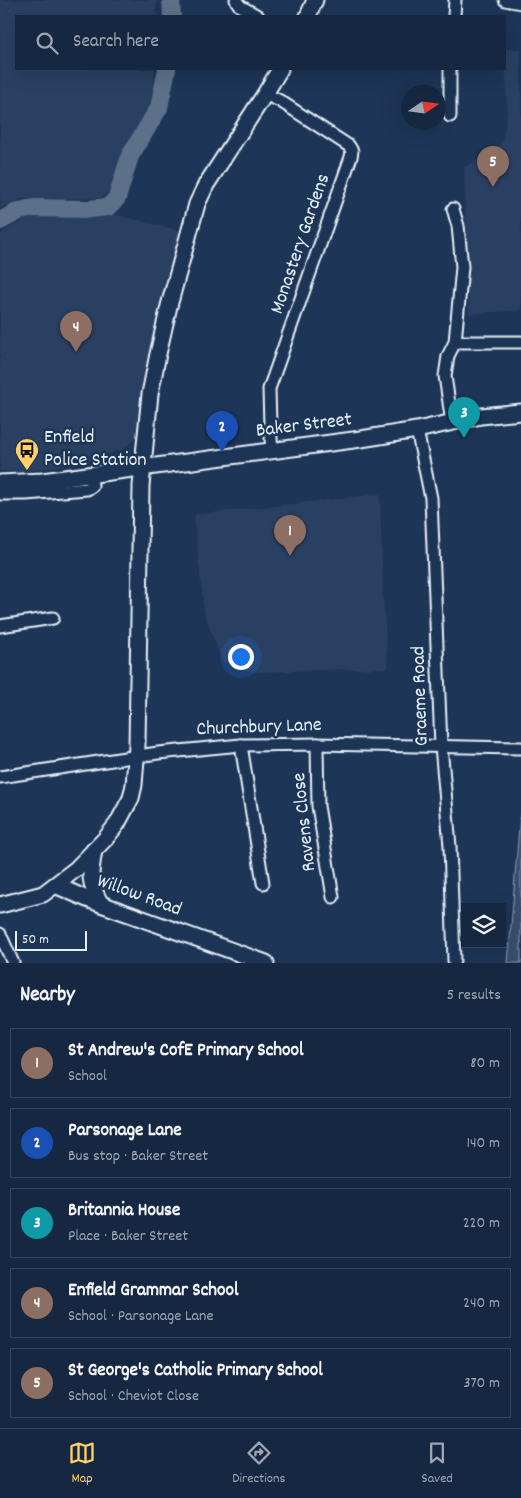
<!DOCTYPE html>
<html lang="en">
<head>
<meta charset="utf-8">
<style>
  :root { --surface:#162841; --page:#23344c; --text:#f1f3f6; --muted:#9ea6b1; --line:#35445a; --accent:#ffd166 }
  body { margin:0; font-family:Dekko,sans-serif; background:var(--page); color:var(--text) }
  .controls { position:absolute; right:15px; bottom:15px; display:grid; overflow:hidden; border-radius:0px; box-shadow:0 5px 20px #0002 }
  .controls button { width:45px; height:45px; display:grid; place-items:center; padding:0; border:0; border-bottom:1px solid var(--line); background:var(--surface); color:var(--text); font:25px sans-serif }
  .compass { position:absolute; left:401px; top:85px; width:45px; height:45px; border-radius:50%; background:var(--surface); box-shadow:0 5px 20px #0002; rotate:77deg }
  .scale { position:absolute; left:15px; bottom:12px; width:72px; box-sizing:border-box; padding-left:5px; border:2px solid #e8f1f8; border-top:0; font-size:14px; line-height:18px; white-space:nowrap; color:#e8f1f8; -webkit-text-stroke:4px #1d3557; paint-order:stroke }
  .you { position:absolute; left:240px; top:656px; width:18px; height:18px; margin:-12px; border:4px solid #fff; border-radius:50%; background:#1a73e8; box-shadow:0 0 0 8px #1a73e833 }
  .badge { display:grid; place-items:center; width:32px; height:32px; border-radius:50%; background:var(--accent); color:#fff; font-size:16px; font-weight:700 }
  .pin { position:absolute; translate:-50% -41px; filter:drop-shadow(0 1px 2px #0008) }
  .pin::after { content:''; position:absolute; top:26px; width:18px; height:15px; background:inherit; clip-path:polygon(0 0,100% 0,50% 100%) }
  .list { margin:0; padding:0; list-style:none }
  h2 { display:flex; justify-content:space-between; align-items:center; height:65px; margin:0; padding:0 20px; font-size:21px }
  h2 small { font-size:16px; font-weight:400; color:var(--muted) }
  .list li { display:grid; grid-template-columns:32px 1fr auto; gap:15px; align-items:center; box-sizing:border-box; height:70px; margin:0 10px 10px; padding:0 10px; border:1px solid var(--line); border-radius:0px }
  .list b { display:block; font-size:19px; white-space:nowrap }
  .list p { margin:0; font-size:16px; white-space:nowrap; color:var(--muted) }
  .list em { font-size:16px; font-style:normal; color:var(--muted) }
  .icon { flex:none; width:28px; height:28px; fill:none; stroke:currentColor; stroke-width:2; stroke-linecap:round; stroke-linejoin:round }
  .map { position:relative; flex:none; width:521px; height:963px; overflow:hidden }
  .search { position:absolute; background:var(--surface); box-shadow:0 5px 20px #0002; left:15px; right:15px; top:15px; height:55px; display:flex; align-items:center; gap:12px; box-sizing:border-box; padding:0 18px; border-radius:0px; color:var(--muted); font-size:19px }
  .sheet { height:465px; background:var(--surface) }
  nav { display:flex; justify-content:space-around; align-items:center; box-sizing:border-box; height:70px; border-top:1px solid var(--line); background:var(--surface); font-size:14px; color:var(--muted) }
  nav a { display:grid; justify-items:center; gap:2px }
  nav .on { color:var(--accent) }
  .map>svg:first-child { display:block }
  .built { fill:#2a4162 }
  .green { fill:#374d6c; stroke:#909fb2 }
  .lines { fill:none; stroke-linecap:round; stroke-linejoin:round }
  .river { stroke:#5d7089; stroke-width:18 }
  .minor-casing { stroke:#e8f1f8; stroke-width:15 }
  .tertiary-casing { stroke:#e8f1f8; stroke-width:19 }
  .minor { stroke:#1d3557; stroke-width:11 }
  .tertiary { stroke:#1d3557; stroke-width:15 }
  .labels { text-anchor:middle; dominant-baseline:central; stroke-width:5; stroke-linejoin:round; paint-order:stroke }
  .street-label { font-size:20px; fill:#e8f1f8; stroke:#1d3557 }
  .poi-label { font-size:20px; fill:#e8f1f8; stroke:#1d3557; text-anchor:start }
</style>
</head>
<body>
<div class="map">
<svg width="521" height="963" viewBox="0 0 521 963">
  <rect width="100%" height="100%" fill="#1d3557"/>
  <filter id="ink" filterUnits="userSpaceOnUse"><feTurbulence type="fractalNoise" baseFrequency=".02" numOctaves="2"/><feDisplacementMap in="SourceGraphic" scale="10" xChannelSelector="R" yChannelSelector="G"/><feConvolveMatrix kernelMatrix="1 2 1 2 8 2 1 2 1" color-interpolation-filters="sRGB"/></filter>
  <g filter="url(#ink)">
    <g class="built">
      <path d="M0 0H156V16H16V69H154L153 106 125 148 110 191 101 198 23 199 0 208Z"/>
      <path d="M505 49H521V310L469 314 464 167 494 153 503 140 507 112Z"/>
      <path d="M113 214 181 231 160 313 135 439 122 450 82 462 22 472 0 471V234L26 218Z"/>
      <path d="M380 494 383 596 388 668 252 672 222 661 204 612 194 515Z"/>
    </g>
    <path class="green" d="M520 815H521V963H508Z"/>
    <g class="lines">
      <g class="river">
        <path d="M171 0 172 16"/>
        <path d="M0 221 19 211 34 208 89 209 108 207 117 198 130 156 159 108 167 69"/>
      </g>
      <g class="minor-casing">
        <g id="minor">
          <path d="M236 0 240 6 258 16"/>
          <path d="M505 0 521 3"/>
          <path d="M454 16 455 0"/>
          <path d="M265 94 280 101 349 146 352 151 351 157 269 389 270 425 272 451"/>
          <path d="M450 116V69"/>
          <path d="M455 342H521"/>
          <path d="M452 423 445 376 448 356 455 342 462 267 458 226 453 209"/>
          <path d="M417 430 431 498 441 746 450 846 454 961"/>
          <path d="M0 494H26L87 489 92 486 91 474"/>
          <path d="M0 626 53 618"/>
          <path d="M317 744 318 806 333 897"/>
          <path d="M241 745 263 883"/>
          <path d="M0 777 158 753 241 745 317 744 521 748"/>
          <path d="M0 934 13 963"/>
        </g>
      </g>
      <g class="tertiary-casing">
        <g id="tertiary">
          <path d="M308 16 315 0"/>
          <path d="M0 483 42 481 361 439 417 430 481 416 521 412"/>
          <path d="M94 850C90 874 88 882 101 904"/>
          <path d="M55 885 87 899 266 963"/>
          <path d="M0 905 43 894 76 869 106 838 117 824 131 798 134 785 137 746 141 486 150 394 158 354 169 306 197 204 206 185 265 94 280 69"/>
        </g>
      </g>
      <use href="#minor" class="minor"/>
      <use href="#tertiary" class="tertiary"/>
    </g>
  </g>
  <defs>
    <g id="bus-pin" transform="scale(1.25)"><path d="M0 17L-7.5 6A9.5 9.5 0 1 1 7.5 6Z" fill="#ffd166" stroke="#1d3557"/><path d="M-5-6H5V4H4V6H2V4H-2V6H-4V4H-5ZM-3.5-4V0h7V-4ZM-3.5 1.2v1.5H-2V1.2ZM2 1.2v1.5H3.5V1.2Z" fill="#111"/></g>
  </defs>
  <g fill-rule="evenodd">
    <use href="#bus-pin" x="27" y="450"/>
  </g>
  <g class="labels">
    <g class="street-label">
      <text transform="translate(301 244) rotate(-71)">Monastery Gardens</text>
      <text transform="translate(304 426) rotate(-7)">Baker Street</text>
      <text transform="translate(421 696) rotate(-92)">Graeme Road</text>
      <text transform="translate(259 728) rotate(-2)">Churchbury Lane</text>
      <text transform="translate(305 822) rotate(-96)">Ravens Close</text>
      <text transform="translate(139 896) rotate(20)">Willow Road</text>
    </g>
    <g class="poi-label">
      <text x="44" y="438">Enfield<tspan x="44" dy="23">Police Station</tspan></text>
    </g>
  </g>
</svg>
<div class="controls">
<button><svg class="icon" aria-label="layers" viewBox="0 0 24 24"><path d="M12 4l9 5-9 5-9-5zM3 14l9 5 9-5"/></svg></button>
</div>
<svg class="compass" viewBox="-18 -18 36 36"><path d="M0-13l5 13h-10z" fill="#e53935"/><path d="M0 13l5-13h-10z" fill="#9ea6b1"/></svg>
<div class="scale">50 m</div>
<div class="you"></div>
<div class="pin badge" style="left:290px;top:556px;background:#8d6e63">1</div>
<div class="pin badge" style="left:222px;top:452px;background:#1a4fb4">2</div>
<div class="pin badge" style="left:464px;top:438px;background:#0f9aa8">3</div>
<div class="pin badge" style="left:76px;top:352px;background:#8d6e63">4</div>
<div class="pin badge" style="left:493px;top:187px;background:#8d6e63">5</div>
<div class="search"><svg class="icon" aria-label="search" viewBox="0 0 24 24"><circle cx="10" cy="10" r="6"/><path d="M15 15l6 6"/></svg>Search here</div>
</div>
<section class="sheet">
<h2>Nearby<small>5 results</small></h2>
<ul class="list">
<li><span class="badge" style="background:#8d6e63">1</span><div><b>St Andrew's CofE Primary School</b><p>School</p></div><em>80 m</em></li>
<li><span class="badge" style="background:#1a4fb4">2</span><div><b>Parsonage Lane</b><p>Bus stop · Baker Street</p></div><em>140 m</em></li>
<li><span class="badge" style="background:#0f9aa8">3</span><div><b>Britannia House</b><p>Place · Baker Street</p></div><em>220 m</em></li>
<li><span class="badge" style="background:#8d6e63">4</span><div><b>Enfield Grammar School</b><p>School · Parsonage Lane</p></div><em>240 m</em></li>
<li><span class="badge" style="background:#8d6e63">5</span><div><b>St George's Catholic Primary School</b><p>School · Cheviot Close</p></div><em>370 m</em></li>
</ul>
</section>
<nav>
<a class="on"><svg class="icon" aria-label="map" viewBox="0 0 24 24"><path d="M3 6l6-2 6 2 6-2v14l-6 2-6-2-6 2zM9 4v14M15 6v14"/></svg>Map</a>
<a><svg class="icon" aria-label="directions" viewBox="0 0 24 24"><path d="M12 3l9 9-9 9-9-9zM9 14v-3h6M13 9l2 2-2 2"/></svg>Directions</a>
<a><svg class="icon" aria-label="saved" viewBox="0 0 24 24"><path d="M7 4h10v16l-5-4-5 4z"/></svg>Saved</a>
</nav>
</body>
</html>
